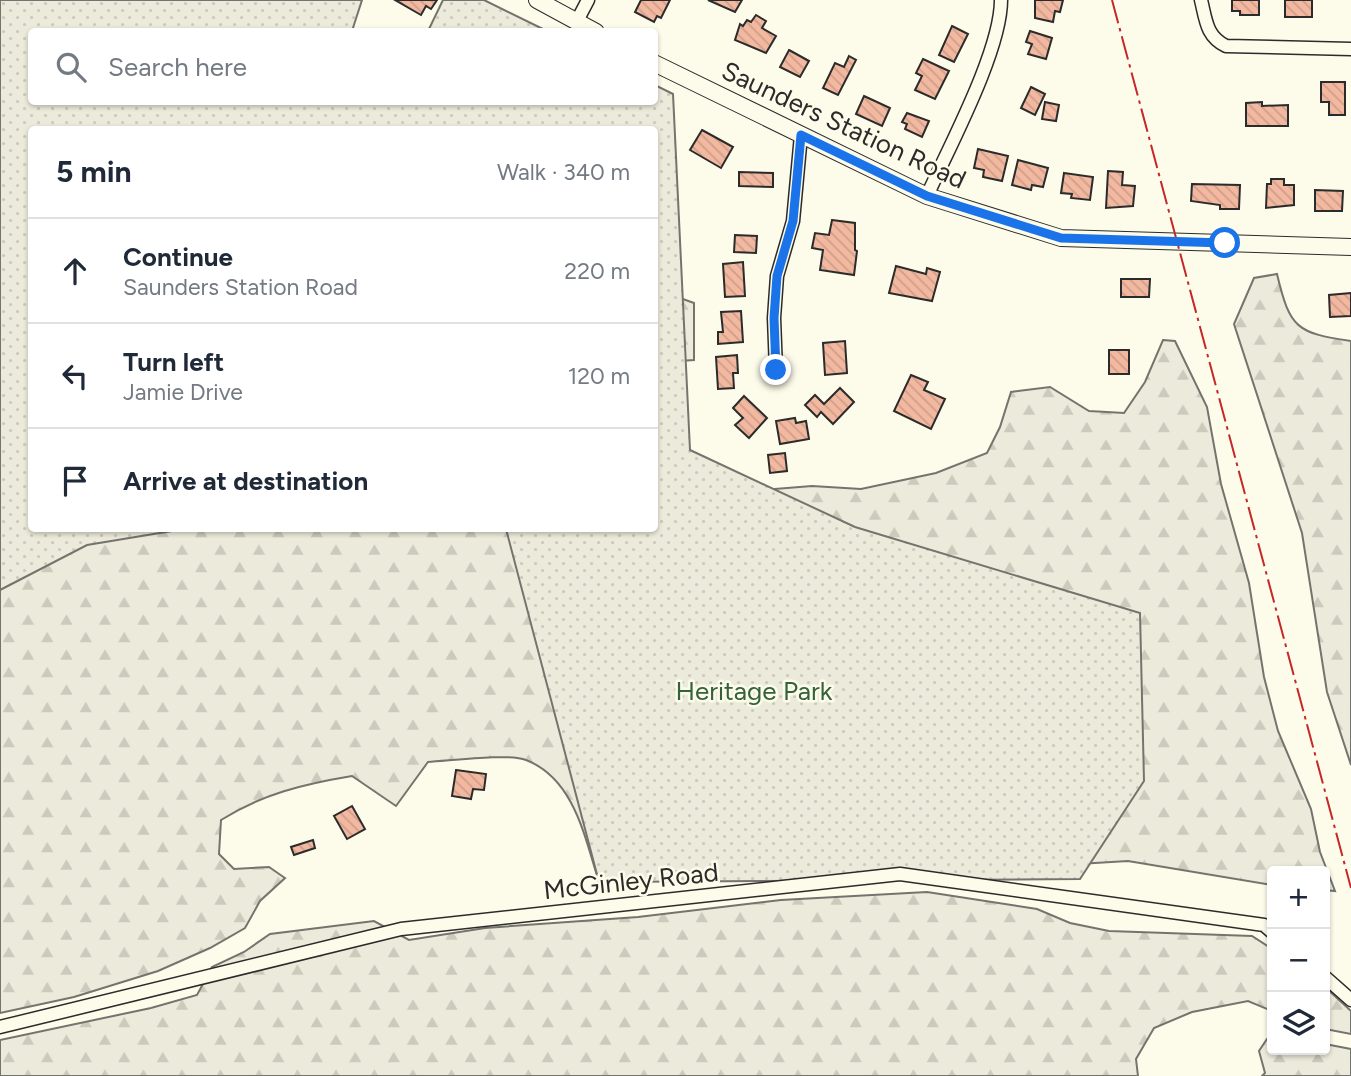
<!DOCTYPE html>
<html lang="en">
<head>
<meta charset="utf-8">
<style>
  :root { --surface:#fff; --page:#f2f2f3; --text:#1f2937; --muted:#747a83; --line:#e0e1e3 }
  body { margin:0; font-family:Figtree,sans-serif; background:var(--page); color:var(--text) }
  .controls { position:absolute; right:21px; bottom:21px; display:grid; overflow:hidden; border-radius:7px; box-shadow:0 2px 5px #0004 }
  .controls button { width:63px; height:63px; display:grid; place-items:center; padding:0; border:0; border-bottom:2px solid var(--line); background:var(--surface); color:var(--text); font:35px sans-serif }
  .stop { position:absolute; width:21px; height:21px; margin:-16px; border:5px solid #1a73e8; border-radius:50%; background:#fff }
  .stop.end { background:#1a73e8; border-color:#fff; box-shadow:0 2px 7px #0008 }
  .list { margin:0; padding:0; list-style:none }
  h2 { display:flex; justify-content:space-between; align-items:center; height:91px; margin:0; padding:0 28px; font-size:30px }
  h2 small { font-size:23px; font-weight:400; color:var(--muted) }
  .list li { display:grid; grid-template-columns:46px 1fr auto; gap:21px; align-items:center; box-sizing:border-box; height:105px; padding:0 28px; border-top:2px solid var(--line) }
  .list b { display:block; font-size:26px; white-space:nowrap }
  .list p { margin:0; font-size:23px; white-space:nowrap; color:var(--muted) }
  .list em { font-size:23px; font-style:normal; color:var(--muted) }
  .icon { flex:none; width:38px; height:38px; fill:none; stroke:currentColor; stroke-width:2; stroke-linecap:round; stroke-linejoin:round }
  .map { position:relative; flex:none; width:1351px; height:1076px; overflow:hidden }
  .search { position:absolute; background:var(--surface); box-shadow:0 2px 5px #0004; left:28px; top:28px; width:630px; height:77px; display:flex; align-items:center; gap:18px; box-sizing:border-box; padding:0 24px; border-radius:7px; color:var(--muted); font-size:26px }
  .panel { position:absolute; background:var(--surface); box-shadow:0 2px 5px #0004; left:28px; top:126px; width:630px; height:406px; border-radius:7px }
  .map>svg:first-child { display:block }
  .forest { fill:url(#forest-firs); stroke:#74746e; stroke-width:2 }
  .park { fill:url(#park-dots); stroke:#74746e; stroke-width:2 }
  .building { fill:url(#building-back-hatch); stroke:#2b2b2b; stroke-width:2 }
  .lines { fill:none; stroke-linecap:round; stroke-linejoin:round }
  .minor-casing { stroke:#2b2b2b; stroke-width:15 }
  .tertiary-casing { stroke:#2b2b2b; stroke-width:18 }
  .minor { stroke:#fdfbea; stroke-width:12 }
  .tertiary { stroke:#fdfbea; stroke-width:16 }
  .power { stroke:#c62828; stroke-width:2; stroke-dasharray:24 5 3.5 5; stroke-linecap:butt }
  .route { stroke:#1a73e8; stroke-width:9 }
  .labels { text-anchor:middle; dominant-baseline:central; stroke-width:5; stroke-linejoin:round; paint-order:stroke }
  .street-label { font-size:26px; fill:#2b2b2b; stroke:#fdfbea }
  .park-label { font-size:26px; fill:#34623c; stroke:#fdfbea }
</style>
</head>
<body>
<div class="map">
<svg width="1351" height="1076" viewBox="0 0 1351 1076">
  <defs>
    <pattern id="forest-firs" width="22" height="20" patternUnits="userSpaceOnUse" patternTransform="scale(1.75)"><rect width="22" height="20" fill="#ecebdb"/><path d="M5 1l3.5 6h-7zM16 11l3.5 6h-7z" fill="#cbcabc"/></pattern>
    <pattern id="park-dots" width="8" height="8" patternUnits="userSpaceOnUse" patternTransform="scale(1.75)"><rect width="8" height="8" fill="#ecebdb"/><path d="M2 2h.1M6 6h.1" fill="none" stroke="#cbcabc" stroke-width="1.8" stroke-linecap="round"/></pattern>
    <pattern id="building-back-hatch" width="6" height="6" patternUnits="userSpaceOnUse" patternTransform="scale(1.75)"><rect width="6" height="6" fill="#f2b8a0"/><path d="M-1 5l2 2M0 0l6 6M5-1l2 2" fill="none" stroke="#d09e8a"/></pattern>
  </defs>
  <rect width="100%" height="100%" fill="#fdfbea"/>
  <g class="forest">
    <path d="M1277 274C1290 329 1297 333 1351 341V765L1327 692 1302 533 1234 324 1254 278Z"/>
    <path d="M666 293 694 303V360L664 362Z"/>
    <path d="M1163 340 1175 341 1207 407 1221 484 1249 583 1264 677 1278 731 1311 809 1320 852 1335 891 1325 890V871H1272V885L1128 861 1029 867 738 492 812 486 861 489 936 473 987 453 1000 427 1011 392 1050 387 1089 411 1124 413 1145 382Z"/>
    <path d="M0 431 32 528H654L665 873 599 882C585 839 575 779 526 760 509 753 449 761 428 762L396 806 352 776C304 784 262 794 221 820L219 854 234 869 269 867 285 878 260 901 245 928 210 948 158 971 74 997 0 1013Z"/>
    <path d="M927 892 1037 909 1070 923 1109 931 1252 936 1272 949V1011L1248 1001 1192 1012 1154 1028 1136 1059 1138 1076H0V1040L151 1008 197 995 212 967 244 952 270 934 374 921 409 940 485 928 638 917 781 900Z"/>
    <path d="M1325 987 1351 1011V1034L1325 1029Z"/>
    <path d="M1267 1039H1272V1050H1325V1044L1351 1049V1076H1262L1265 1073 1259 1051Z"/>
  </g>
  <g class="park">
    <path d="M0 0H362L352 31 32 32V102H654L655 85 673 94 690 450 855 527 1140 613 1144 781 1080 879 599 882 506 529 654 528V130H32V528L184 529 87 545 0 590Z"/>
    <path d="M443 0H484L547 31H428Z"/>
  </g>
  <g class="building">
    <path d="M395 0H437L431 9 426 6 421 15Z"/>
    <path d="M641 0H670L661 18 657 16 654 22 635 12Z"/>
    <path d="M708 0H742L735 12Z"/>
    <path d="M1035 0H1063L1060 12 1055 11 1053 22 1035 18Z"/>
    <path d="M1232 0H1259V15H1240V11H1232Z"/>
    <rect x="1285" y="0" width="27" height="17"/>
    <path d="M756 15 766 21 762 28 776 36 766 53 735 40 740 24 743 26 747 20 751 22Z"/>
    <path d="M952 26 968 34 954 62 939 55Z"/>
    <path d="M1030 31 1052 38 1046 59 1028 54 1032 44 1026 42Z"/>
    <path d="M789 50 809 61 800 77 780 67Z"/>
    <path d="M849 56 856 60 838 95 823 88 835 63 844 67Z"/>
    <path d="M923 59 949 71 935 99 915 90 922 76 916 73Z"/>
    <path d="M1321 82H1345V115H1329V102H1321Z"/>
    <path d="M1031 87 1045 94 1035 115 1021 108Z"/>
    <path d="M864 96 890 108 882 126 856 114Z"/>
    <path d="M1045 102 1059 105 1056 121 1042 119Z"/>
    <path d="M1262 102V106L1288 105V126H1246V103Z"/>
    <path d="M907 113 929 121 922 137 905 129 907 124 902 122Z"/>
    <path d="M702 130 733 147 721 168 690 150Z"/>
    <path d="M978 149 1008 156 1002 181 983 177 984 170 974 168Z"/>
    <path d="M1018 160 1048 168 1043 187 1032 185 1031 190 1012 185Z"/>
    <path d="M1108 171 1123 172 1122 185 1135 186 1133 206 1106 208Z"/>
    <path d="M739 172 773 173V187L739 186Z"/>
    <path d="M1064 173 1093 177 1090 200 1071 198 1072 194 1061 193Z"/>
    <path d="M1271 179H1284V185H1294V205L1266 208 1267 184H1271Z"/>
    <path d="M1192 184 1240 185 1239 209H1220V205L1191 201Z"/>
    <path d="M1315 190 1343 191 1342 211H1315Z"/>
    <path d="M832 220 855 223V250L857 251 854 275 820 270 823 250 812 248 815 233 829 235Z"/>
    <path d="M735 235 757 236 756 253 734 252Z"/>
    <path d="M743 262 745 296 725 297 723 264Z"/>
    <path d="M896 266 926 274 927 268 940 272 932 301 889 293Z"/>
    <path d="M1121 279H1150L1149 297H1121Z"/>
    <path d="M1351 293V316L1330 317 1329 295Z"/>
    <path d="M741 311 743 342 718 344V332H723L721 312Z"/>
    <path d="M845 341 847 373 825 375 823 343Z"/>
    <rect x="1109" y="350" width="20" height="24"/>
    <path d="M737 355 738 373H733L734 388 718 389 716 357Z"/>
    <path d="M911 375 928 382 924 390 945 399 931 429 894 411Z"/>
    <path d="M840 388 854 402 833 424 821 412 817 417 805 405 815 395 824 404Z"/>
    <path d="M744 396 767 418 749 438 735 425 743 418 733 408Z"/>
    <path d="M795 418 796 423 806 421 809 439 780 444 776 421Z"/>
    <path d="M785 453 787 471 770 473 768 455Z"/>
    <path d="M456 770 486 774 484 790 473 789 471 799 452 796Z"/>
    <path d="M352 806 365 829 347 839 334 816Z"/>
    <path d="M313 840 315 848 294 855 291 847Z"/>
  </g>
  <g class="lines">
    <g class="minor-casing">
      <g id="minor">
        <path d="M1201 0C1206 20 1206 36 1226 46L1351 49"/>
        <path d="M577 21 588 0"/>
        <path d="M927 196C949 147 1001 51 1001 0"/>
        <path d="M776 370 774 318 777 276 793 221 801 135"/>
        <path d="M1325 977 1351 1000"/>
        <path d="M0 1027 401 929 900 874 1264 925 1272 932"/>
      </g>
    </g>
    <g class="tertiary-casing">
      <g id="tertiary">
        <path d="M537 0 596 32"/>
        <path d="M654 63 927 196 1061 238 1351 247"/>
      </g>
    </g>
    <use href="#minor" class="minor"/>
    <use href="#tertiary" class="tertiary"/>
    <path class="power" d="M1112 0 1351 888"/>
  </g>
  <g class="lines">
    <path class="route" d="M776 370 774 318 777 276 793 221 801 135 927 196 1061 238 1225 243"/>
  </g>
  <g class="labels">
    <g class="street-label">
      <text transform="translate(844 125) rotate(25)">Saunders Station Road</text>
      <text transform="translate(631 881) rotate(-6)">McGinley Road</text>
    </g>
    <g class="park-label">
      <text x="754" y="691">Heritage Park</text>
    </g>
  </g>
</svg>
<div class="controls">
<button>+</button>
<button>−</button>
<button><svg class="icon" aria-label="layers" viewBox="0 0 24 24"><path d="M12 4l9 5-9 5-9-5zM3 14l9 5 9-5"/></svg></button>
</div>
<div class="stop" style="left:1225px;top:243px"></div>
<div class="stop end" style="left:776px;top:370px"></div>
<div class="search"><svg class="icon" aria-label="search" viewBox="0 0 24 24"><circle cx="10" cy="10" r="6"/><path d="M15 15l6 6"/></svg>Search here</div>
<section class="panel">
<h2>5 min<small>Walk · 340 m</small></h2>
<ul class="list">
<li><svg class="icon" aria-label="ahead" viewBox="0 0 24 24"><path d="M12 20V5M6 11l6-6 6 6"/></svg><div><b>Continue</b><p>Saunders Station Road</p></div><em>220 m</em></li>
<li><svg class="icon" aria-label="left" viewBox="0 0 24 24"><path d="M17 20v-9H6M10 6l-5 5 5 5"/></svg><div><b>Turn left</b><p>Jamie Drive</p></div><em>120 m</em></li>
<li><svg class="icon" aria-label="arrive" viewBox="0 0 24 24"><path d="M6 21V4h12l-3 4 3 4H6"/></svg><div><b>Arrive at destination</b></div></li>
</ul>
</section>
</div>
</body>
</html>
